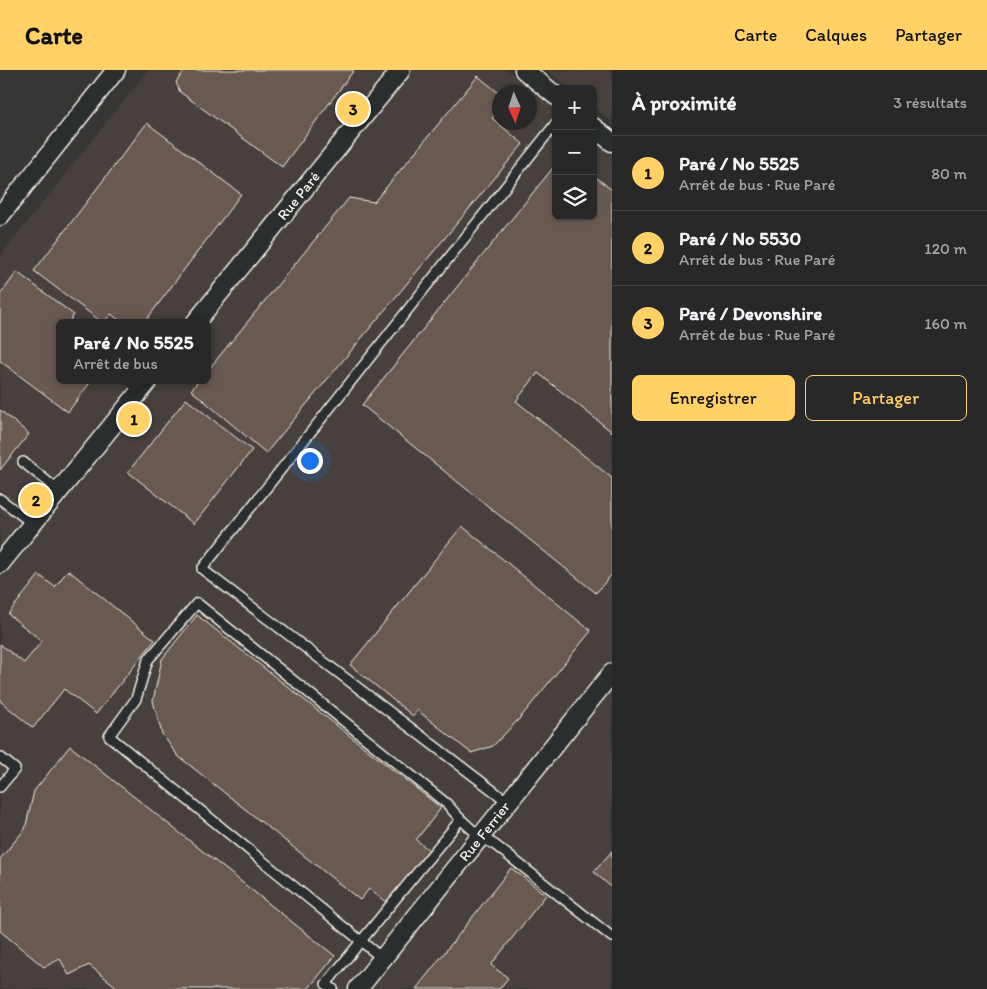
<!DOCTYPE html>
<html lang="fr">
<head>
<meta charset="utf-8">
<style>
  :root { --surface:#292828; --page:#353434; --text:#f1f3f6; --muted:#a5a6a8; --line:#454445; --accent:#ffd166 }
  body { margin:0; font-family:Itim,sans-serif; background:var(--page); color:var(--text) }
  .controls { position:absolute; right:15px; top:15px; display:grid; overflow:hidden; border-radius:8px; box-shadow:0 1px 4px #0004 }
  .controls button { width:45px; height:45px; display:grid; place-items:center; padding:0; border:0; border-bottom:1px solid var(--line); background:var(--surface); color:var(--text); font:25px sans-serif }
  .compass { position:absolute; left:492px; top:15px; width:45px; height:45px; border-radius:50%; background:var(--surface); box-shadow:0 1px 4px #0004; rotate:177deg }
  .you { position:absolute; left:309px; top:390px; width:18px; height:18px; margin:-12px; border:4px solid #fff; border-radius:50%; background:#1a73e8; box-shadow:0 0 0 8px #1a73e833 }
  .badge { display:grid; place-items:center; width:32px; height:32px; border-radius:50%; background:var(--accent); color:#111; font-size:16px; font-weight:700 }
  .pin { position:absolute; translate:-50% -50%; border:2px solid #fff; box-shadow:0 1px 5px #0006 }
  .popup { position:absolute; left:56px; top:249px; width:155px; height:65px; box-sizing:border-box; display:grid; place-content:center; border-radius:8px; background:var(--surface); filter:drop-shadow(0 1px 4px #0005); font-size:16px; white-space:nowrap; color:var(--muted) }
  .popup b { font-size:19px; color:var(--text) }
  .popup::after { content:''; position:absolute; left:50%; top:100%; margin-left:-10px; border:10px solid transparent; border-top-color:var(--surface) }
  .list { margin:0; padding:0; list-style:none }
  h2 { display:flex; justify-content:space-between; align-items:center; height:65px; margin:0; padding:0 20px; font-size:21px }
  h2 small { font-size:16px; font-weight:400; color:var(--muted) }
  .list li { display:grid; grid-template-columns:32px 1fr auto; gap:15px; align-items:center; box-sizing:border-box; height:75px; padding:0 20px; border-top:1px solid var(--line) }
  .list b { display:block; font-size:19px; white-space:nowrap }
  .list p { margin:0; font-size:16px; white-space:nowrap; color:var(--muted) }
  .list em { font-size:16px; font-style:normal; color:var(--muted) }
  .actions { display:flex; gap:10px; padding:15px 20px }
  .actions a { flex:1; padding:11px 0; border:1px solid var(--accent); border-radius:8px; text-align:center; font-size:18px; color:var(--accent) }
  .actions .main { background:var(--accent); color:#111 }
  .icon { flex:none; width:28px; height:28px; fill:none; stroke:currentColor; stroke-width:2; stroke-linecap:round; stroke-linejoin:round }
  .map { position:relative; flex:none; width:612px; height:919px; overflow:hidden }
  header { display:flex; align-items:center; gap:30px; box-sizing:border-box; height:70px; padding:0 25px; background:var(--accent); color:#111 }
  header strong { font-size:24px }
  nav { display:flex; gap:28px; margin-inline-start:auto; font-size:18px }
  main { display:flex }
  aside { flex:1; background:var(--surface) }
  .map>svg:first-child { display:block }
  .built { fill:#46413d; fill-rule:evenodd }
  .building { fill:#695a51; stroke:#f4f1e8 }
  .lines { fill:none; stroke-linecap:round; stroke-linejoin:round }
  .service-casing { stroke:#f4f1e8; stroke-width:12 }
  .minor-casing { stroke:#f4f1e8; stroke-width:21 }
  .service { stroke:#2a2d2e; stroke-width:9 }
  .minor { stroke:#2a2d2e; stroke-width:18 }
  .labels { text-anchor:middle; dominant-baseline:central; stroke-width:4; stroke-linejoin:round; paint-order:stroke }
  .street-label { font-size:15px; fill:#f4f1e8; stroke:#2a2d2e }
</style>
</head>
<body>
<header>
<strong>Carte</strong>
<nav><a>Carte</a><a>Calques</a><a>Partager</a></nav>
</header>
<main>
<div class="map">
<svg width="612" height="919" viewBox="0 0 612 919">
  <rect width="100%" height="100%" fill="#373635"/>
  <filter id="ink" filterUnits="userSpaceOnUse"><feTurbulence type="fractalNoise" baseFrequency=".02" numOctaves="2"/><feDisplacementMap in="SourceGraphic" scale="10" xChannelSelector="R" yChannelSelector="G"/><feConvolveMatrix kernelMatrix="1 2 1 2 8 2 1 2 1" color-interpolation-filters="sRGB"/></filter>
  <g filter="url(#ink)">
    <g class="built">
      <path d="M148 0H508L556 39V146H593V69L612 84V919H0V186ZM500 22H530V52H500ZM60 253H208V310H60Z"/>
      <path d="M547 0H612V52L593 37V19H570Z"/>
    </g>
    <g class="building">
      <path d="M185 0H354L282 97 180 22 176 12Z"/>
      <path d="M478 6 500 24V39L492 48 523 74 266 383 191 320 199 310H208V300L349 128 374 132Z"/>
      <path d="M147 53 241 124 144 253H123L111 244 103 253 34 201Z"/>
      <path d="M556 94V146H593V105L612 120V362L538 303 516 331 612 408V504L596 523 362 335Z"/>
      <path d="M17 202 74 245 68 253H60V263L54 271 60 276V310H92L68 342 0 291V225Z"/>
      <path d="M186 329 252 380 194 454 128 402Z"/>
      <path d="M0 340 29 364 0 400Z"/>
      <path d="M462 456 591 561 520 648 493 676 471 683 417 640 413 646 350 595Z"/>
      <path d="M68 500 155 570 96 644 64 619 33 658 0 631V574L24 593 42 571 8 544 39 505 55 517Z"/>
      <path d="M197 545 441 738 416 770 429 780 387 833 369 819 360 830 178 686 162 664 153 631 162 589Z"/>
      <path d="M70 676 335 886 308 919H119L89 895 69 905 60 889 44 897 0 861V789L25 759 34 721Z"/>
      <path d="M612 781V818L594 802Z"/>
      <path d="M511 798 546 825 491 895 508 908 499 919H416Z"/>
    </g>
    <g class="lines">
      <g class="service-casing">
        <g id="service">
          <path d="M23 392 59 421"/>
          <path d="M0 429 33 454"/>
          <path d="M0 687 15 699 0 717"/>
          <path d="M508 732 202 499 556 53"/>
          <path d="M383 889 109 666 136 629 148 590 197 533 447 734C461 751 476 765 495 775L612 867"/>
          <path d="M333 919 326 914 460 750"/>
        </g>
      </g>
      <g class="minor-casing">
        <g id="minor">
          <path d="M524 0 556 26"/>
          <path d="M593 57 612 72"/>
          <path d="M0 146 116 0"/>
          <path id="s1" d="M195 253 401 0"/>
          <path d="M0 494 149 310"/>
          <path id="s2" d="M358 919 612 603"/>
        </g>
      </g>
      <use href="#service" class="service"/>
      <use href="#minor" class="minor"/>
    </g>
  </g>
  <g class="labels">
    <g class="street-label">
      <text stroke="none"><textPath href="#s1" startOffset="164">Rue Paré</textPath></text>
      <text stroke="none"><textPath href="#s2" startOffset="202">Rue Ferrier</textPath></text>
    </g>
  </g>
</svg>
<div class="controls">
<button>+</button>
<button>−</button>
<button><svg class="icon" aria-label="layers" viewBox="0 0 24 24"><path d="M12 4l9 5-9 5-9-5zM3 14l9 5 9-5"/></svg></button>
</div>
<svg class="compass" viewBox="-18 -18 36 36"><path d="M0-13l5 13h-10z" fill="#e53935"/><path d="M0 13l5-13h-10z" fill="#a5a6a8"/></svg>
<div class="you"></div>
<div class="pin badge" style="left:134px;top:349px">1</div>
<div class="popup"><b>Paré / No 5525</b>Arrêt de bus</div>
<div class="pin badge" style="left:36px;top:430px">2</div>
<div class="pin badge" style="left:353px;top:39px">3</div>
</div>
<aside>
<h2>À proximité<small>3 résultats</small></h2>
<ul class="list">
<li><span class="badge">1</span><div><b>Paré / No 5525</b><p>Arrêt de bus · Rue Paré</p></div><em>80 m</em></li>
<li><span class="badge">2</span><div><b>Paré / No 5530</b><p>Arrêt de bus · Rue Paré</p></div><em>120 m</em></li>
<li><span class="badge">3</span><div><b>Paré / Devonshire</b><p>Arrêt de bus · Rue Paré</p></div><em>160 m</em></li>
</ul>
<div class="actions"><a class="main">Enregistrer</a><a>Partager</a></div>
</aside>
</main>
</body>
</html>
